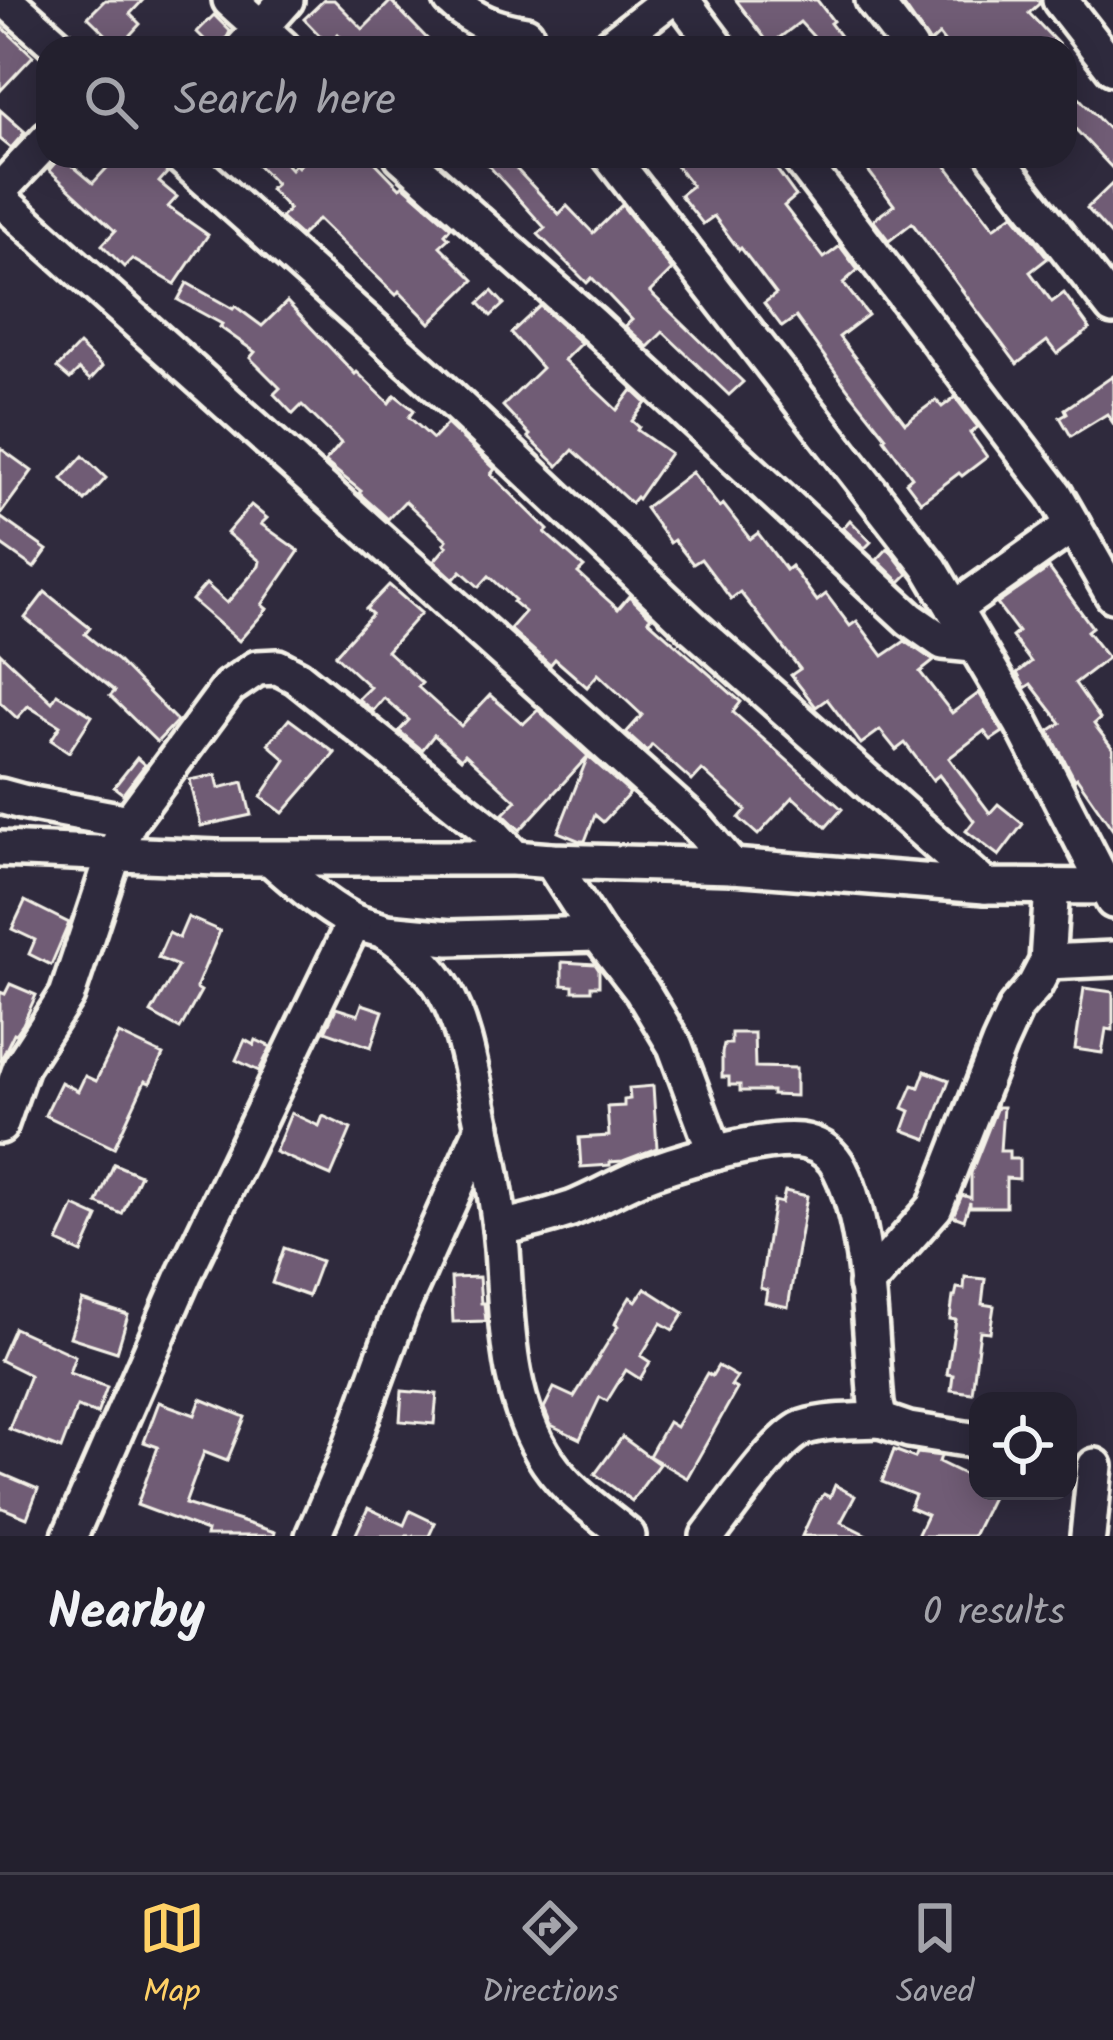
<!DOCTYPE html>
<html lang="en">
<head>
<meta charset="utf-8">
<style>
  :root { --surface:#23202e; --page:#2f2d3a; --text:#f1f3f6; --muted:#a3a3aa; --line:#403e4a; --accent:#ffd166 }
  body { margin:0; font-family:Kalam,sans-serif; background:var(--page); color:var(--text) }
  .controls { position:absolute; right:36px; bottom:36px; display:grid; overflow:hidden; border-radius:24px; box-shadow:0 6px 30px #0003 }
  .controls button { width:108px; height:108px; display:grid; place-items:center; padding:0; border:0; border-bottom:3px solid var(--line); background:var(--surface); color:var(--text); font:60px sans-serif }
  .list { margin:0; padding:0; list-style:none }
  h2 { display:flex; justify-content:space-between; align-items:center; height:156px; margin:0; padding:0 48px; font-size:51px }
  h2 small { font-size:39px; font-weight:400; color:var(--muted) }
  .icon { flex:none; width:66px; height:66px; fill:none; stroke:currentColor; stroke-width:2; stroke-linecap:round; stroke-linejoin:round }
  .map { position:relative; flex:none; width:1113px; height:1536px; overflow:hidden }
  .search { position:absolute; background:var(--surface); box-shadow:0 6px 30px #0003; left:36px; right:36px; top:36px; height:132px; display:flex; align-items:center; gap:30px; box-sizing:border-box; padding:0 42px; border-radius:36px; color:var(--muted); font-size:45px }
  .sheet { height:336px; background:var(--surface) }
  nav { display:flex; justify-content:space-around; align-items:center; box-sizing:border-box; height:168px; border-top:3px solid var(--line); background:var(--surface); font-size:33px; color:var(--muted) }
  nav a { display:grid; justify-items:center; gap:6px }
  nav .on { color:var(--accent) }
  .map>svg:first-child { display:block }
  .building { fill:#6f5c74; stroke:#f4f1e8; stroke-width:3 }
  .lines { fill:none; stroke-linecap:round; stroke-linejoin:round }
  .minor-casing { stroke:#f4f1e8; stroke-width:42 }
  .minor { stroke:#2f2a3d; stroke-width:33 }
</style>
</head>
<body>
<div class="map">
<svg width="1113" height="1536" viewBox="0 0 1113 1536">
  <rect width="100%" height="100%" fill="#2f2a3d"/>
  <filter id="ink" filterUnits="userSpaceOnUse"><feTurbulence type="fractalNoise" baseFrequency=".00833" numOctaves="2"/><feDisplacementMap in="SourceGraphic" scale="24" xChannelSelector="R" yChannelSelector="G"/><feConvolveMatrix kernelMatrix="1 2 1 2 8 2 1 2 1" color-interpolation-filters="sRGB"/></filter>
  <g filter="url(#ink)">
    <g class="building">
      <path d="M105 0H143L130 14 140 24 119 47 88 17Z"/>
      <path d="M324 0H334L363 29 391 1 436 48H343L347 44 338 34 328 44 304 19Z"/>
      <path d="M736 0H817L833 21 830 23 849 48H824L800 22 770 45Z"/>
      <path d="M900 0H1039V4L1029 13 1062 48H949L939 35 930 43Z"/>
      <path d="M214 15 230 31 223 48H213L197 32Z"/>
      <path d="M0 25 33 56 0 91Z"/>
      <path d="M1065 83 1113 134V169L1065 118Z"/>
      <path d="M0 110 25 132 11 148 0 139Z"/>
      <path d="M61 156 93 183 118 156H160L161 164 167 173 159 182 177 197 168 207 208 235 175 284 132 259 124 267 102 245 115 231 49 170Z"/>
      <path d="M249 156H279L291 169 295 164 298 167 309 156H369L400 188 403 185 451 227 445 234 449 238 440 246 474 280 430 323 399 291 396 295 318 219 301 236 281 218 289 209 270 189 276 184Z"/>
      <path d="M480 156H504L559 214 567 206 593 233 622 205 672 270 650 292 743 382 729 395 663 332 648 347 625 326 632 320 592 278 587 283 538 234 545 228Z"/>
      <path d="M669 156H767L796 196 784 206 824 258 840 246 858 270 843 283 868 315 839 337 905 423 936 400 942 407 955 397 978 427 970 433 987 457 962 476 959 473 921 502 906 482 912 477 884 439 886 437 847 388 796 317 782 327 764 303 776 294 741 248 739 250 714 216 703 224 680 195 692 186Z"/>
      <path d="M884 156H939L994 228 1013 214 1048 258 1030 272 1052 302 1064 293 1090 329 1057 354 1047 341 1017 364 912 223 889 241 873 220 894 205 867 169Z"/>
      <path d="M1113 183V237L1087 208Z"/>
      <path d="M187 283 233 309 235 306 262 326 287 302 355 374 357 372 389 403 395 395 414 410 409 417 433 439 447 424 495 469 491 474 548 530 545 533 584 567 578 573 618 609 629 596 651 617 648 620 741 702 733 712 842 809 826 827 793 797 758 835 739 818 746 810 702 770 692 781 652 745 647 752 626 733 642 715 598 674 587 687 555 659 550 665 510 629 525 612 513 602 515 600 489 576 479 587 461 571 454 579 434 561 447 546 444 544 447 540 405 501 388 519 359 493 361 491 325 462 341 443 302 405 293 414 274 394 280 388 250 358 255 352 220 327 222 324 178 300Z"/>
      <path d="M492 291 504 304 491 316 479 303Z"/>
      <path d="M540 306 581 343 564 360 617 410 632 390 646 403 632 421 639 427 637 430 670 453 638 499 636 497 631 503 573 450 558 466 528 437 530 435 503 406 542 368 511 333Z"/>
      <path d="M79 345 102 367 90 380 79 370 70 379 57 368Z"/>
      <path d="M1113 376V423L1107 414 1071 436 1060 417 1067 413 1065 409Z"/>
      <path d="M0 448 32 471 0 515Z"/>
      <path d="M83 456 106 478 85 501 62 479Z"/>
      <path d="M692 472 719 507 723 504 750 539 758 533 786 570 791 566 817 601 826 594 850 626 857 621 883 656 905 641 934 661 920 672 952 713 979 693 1003 732 991 740 984 731 949 758 990 813 998 804 1023 824 999 856 966 831 974 821 939 775 933 780 905 743 896 750 880 730 861 744 827 699 816 707 791 675 800 669 740 592 731 599 701 559 693 564 674 540 670 543 645 508Z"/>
      <path d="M251 505 267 518 261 524 299 551 262 605 267 609 239 641 192 600 206 584 227 603 259 566 260 561 227 533Z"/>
      <path d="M0 517 47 550 34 568 0 544Z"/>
      <path d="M850 520 871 542 865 548 843 528Z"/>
      <path d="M888 548 908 574 900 582 877 560Z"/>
      <path d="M1049 568 1092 627 1087 631 1108 658 1075 683 1100 719 1094 724 1113 749V830L1077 778 1075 780 1049 731 1061 723 1031 684 1025 688 1017 673 1031 662 1012 637 1018 632 997 604Z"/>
      <path d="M389 585 421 613 387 651 422 683 418 687 461 726 490 695 523 724 538 710 588 756 520 830 503 814 516 801 465 754 461 759 434 735 422 750 399 731 409 720 384 698 373 711 358 699 370 687 335 655 372 614 366 609Z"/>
      <path d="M45 592 90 628 85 634 117 660 177 721 157 742 110 696 115 691 25 618Z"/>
      <path d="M0 653 52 702 57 694 92 716 69 752 51 740 60 726 28 706 17 718 0 702Z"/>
      <path d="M289 719 335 753 283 813 261 797 286 760 268 744Z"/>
      <path d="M588 756 630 793 603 822 595 815 585 841H580L558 832Z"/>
      <path d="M137 758 145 765 123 794 114 787Z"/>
      <path d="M216 775 219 788 243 782 251 815 201 826 190 780Z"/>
      <path d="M25 901 69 923 51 965 29 954 35 940 12 929Z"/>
      <path d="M188 917 220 931 196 988 201 991 180 1029 151 1013 178 966 158 958 169 933 179 938Z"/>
      <path d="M562 962 595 964 599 970V986H591V991H573V986L562 985Z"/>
      <path d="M10 984 36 995 23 1024 16 1034 14 1033 0 1062V992L5 994Z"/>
      <path d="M1084 988 1113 992V1030L1106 1029 1102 1053 1075 1049Z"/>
      <path d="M362 1004 383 1011 371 1047 325 1031 336 1008 358 1015Z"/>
      <path d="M731 1033H754L755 1067 796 1068V1096L772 1095V1091H740V1085H729V1077H722V1053L724 1044H731Z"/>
      <path d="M119 1034 163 1055 150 1083 145 1081 114 1148 45 1115 61 1082 78 1091 85 1076 96 1081Z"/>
      <path d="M245 1040 254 1045 256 1040 271 1047 259 1071 236 1060Z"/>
      <path d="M925 1071 949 1080 927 1139 903 1130 910 1111 903 1108 913 1085 919 1087Z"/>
      <path d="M653 1086 657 1148 623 1161 610 1162V1165L581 1167 579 1138 609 1136 607 1107 624 1106V1100L630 1099 629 1088Z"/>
      <path d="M997 1107H1003L1000 1151H1009V1159H1019V1179L1006 1178V1207H970V1202L964 1220 953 1216 962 1195 971 1198V1173Z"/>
      <path d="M291 1113 319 1126 323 1116 351 1129 331 1176 275 1152Z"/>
      <path d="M114 1164 140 1175 122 1214 97 1203Z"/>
      <path d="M785 1191 807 1196 788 1307 765 1302 767 1290 760 1288 774 1201 782 1203Z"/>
      <path d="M74 1206 98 1217 82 1253 58 1242Z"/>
      <path d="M284 1248 321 1261 308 1296 272 1283Z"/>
      <path d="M479 1277 481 1303H484L486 1321 453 1322 451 1278Z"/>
      <path d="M965 1277 985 1279 982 1304 994 1306 990 1332 980 1331 972 1393 951 1390 953 1375 947 1374 956 1320 950 1319 953 1297H955L957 1288 964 1289Z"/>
      <path d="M645 1288 684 1313 673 1330 661 1323 641 1356 650 1362 640 1379 626 1370 607 1401 600 1397 580 1439 551 1425 544 1408 554 1388 574 1397 618 1326 615 1324 618 1317 630 1297 636 1301Z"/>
      <path d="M82 1300 128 1315 117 1352 70 1337Z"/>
      <path d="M14 1328 75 1356 69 1373 107 1387 97 1414 77 1407 61 1449 9 1429 30 1375 0 1360Z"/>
      <path d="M718 1366 737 1377 731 1386 737 1389 687 1478 649 1456 668 1422 676 1427 707 1373 712 1376Z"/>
      <path d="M402 1391 437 1394 434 1424 400 1421Z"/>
      <path d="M201 1399 245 1417 227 1461 204 1452 185 1504 275 1532 274 1536H206L207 1531 137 1505 158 1447 144 1442 159 1402 195 1415Z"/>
      <path d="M622 1437 659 1464 632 1501 595 1474Z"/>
      <path d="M894 1450 915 1458 917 1453 941 1456 939 1462 978 1481V1491H995L973 1536H917L927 1515 910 1508 915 1495 882 1482Z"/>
      <path d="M0 1473 38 1489 27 1518 0 1507Z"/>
      <path d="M835 1485 855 1496 841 1522 869 1536H802L818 1501 824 1494 830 1497Z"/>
      <path d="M368 1508 404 1525 410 1511 435 1523 429 1536H355Z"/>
    </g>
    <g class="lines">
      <g class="minor-casing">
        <g id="minor">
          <path d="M6 0 60 48"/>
          <path d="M230 0 283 48"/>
          <path d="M451 0C475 22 495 29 526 34"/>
          <path d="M682 0 718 48"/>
          <path d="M873 0 910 48"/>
          <path d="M1060 0 1113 68"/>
          <path d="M243 48 286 0"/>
          <path d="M607 48 669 0"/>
          <path d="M180 156 432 381 695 629 985 886"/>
          <path d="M402 156 591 323 910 619 943 642 973 645"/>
          <path d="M610 156 930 568 1021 722 1113 901"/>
          <path d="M798 156 1055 494 1113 595"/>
          <path d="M995 156 1113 307"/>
          <path d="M0 190 48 139"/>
          <path d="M0 199 698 826 732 866"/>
          <path d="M954 609 1073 525"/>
          <path d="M0 796 22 802 129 822"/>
          <path d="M0 849 217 858H515L551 861 732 866 985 886 1113 887"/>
          <path d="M271 859C296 881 322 904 351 920 362 926 375 927 386 932 404 942 434 972 444 990 464 1025 470 1066 478 1104 488 1152 498 1200 502 1249 507 1321 506 1400 548 1462 570 1494 599 1512 628 1536"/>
          <path d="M551 861 598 934 642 991 675 1046 715 1153"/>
          <path d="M386 932 450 938 598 934"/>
          <path d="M1047 962 1113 959"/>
          <path d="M0 1126 21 1066 67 995 114 854 129 822 229 687 257 668 278 667 297 677 491 832 515 858"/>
          <path d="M500 1228C524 1223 547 1217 571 1209 599 1198 625 1181 654 1171 687 1159 774 1134 806 1142 822 1146 833 1155 840 1169 870 1227 870 1338 876 1404L880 1420 909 1430 978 1441"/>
          <path d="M866 1285 935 1207 999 1044 1016 1007 1035 985 1047 962 1052 886"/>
          <path d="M70 1536 185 1273 354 922"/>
          <path d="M313 1536 347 1457 401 1309 483 1127"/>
          <path d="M708 1536C728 1511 777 1438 803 1428 828 1420 854 1421 880 1420"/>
          <path d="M1088 1536 1095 1466"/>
        </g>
      </g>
      <use href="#minor" class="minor"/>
    </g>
  </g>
</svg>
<div class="controls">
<button><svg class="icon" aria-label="locate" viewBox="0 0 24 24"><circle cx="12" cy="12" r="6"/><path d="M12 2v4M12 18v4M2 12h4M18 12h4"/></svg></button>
</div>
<div class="search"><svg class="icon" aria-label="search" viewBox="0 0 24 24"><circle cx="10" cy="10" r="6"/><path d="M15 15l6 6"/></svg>Search here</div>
</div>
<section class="sheet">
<h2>Nearby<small>0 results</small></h2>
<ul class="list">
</ul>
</section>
<nav>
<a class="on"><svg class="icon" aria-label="map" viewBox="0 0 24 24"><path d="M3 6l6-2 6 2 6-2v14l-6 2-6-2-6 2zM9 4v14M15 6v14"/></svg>Map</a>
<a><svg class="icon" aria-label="directions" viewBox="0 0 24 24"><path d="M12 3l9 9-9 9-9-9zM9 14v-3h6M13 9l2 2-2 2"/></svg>Directions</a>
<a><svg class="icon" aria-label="saved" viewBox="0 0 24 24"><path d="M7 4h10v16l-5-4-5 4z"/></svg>Saved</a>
</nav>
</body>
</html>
